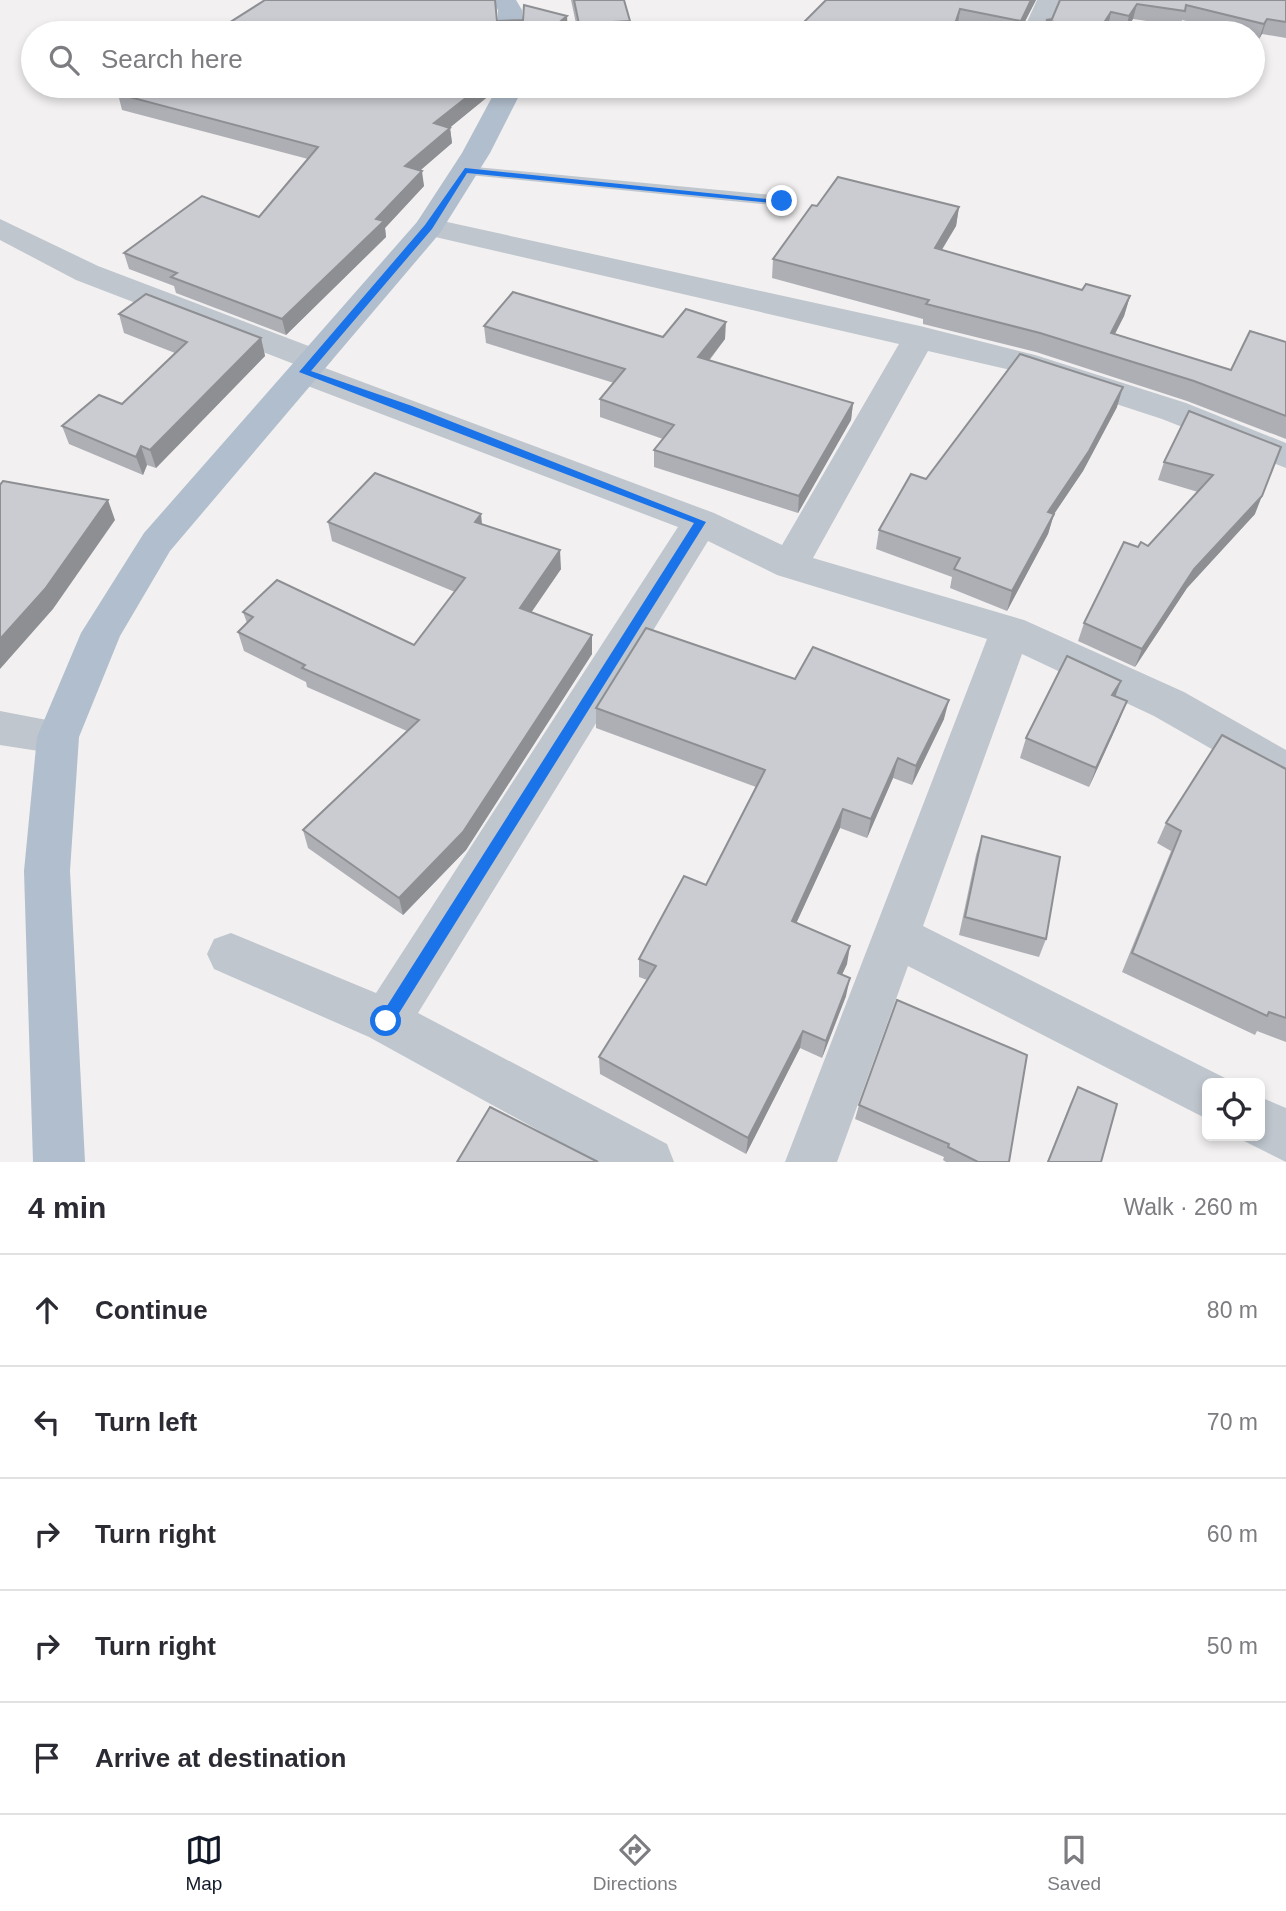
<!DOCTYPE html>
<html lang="en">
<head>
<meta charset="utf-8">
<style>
  :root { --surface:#fff; --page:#f7f7f7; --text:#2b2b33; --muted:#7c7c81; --line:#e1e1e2; --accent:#111827 }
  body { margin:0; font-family:Arial,sans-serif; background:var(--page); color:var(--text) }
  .controls { position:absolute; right:21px; bottom:21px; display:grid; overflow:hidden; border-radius:10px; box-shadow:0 4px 10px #0003 }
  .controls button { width:63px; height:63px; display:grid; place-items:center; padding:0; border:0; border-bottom:2px solid var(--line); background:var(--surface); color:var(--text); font:35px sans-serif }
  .stop { position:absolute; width:21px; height:21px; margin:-16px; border:5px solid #1a73e8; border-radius:50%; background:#fff }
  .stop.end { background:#1a73e8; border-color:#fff; box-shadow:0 2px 7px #0008 }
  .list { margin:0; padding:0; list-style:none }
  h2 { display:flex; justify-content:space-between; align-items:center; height:91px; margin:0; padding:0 28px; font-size:30px }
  h2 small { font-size:23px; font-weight:400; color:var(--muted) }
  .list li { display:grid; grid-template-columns:46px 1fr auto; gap:21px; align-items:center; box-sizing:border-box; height:112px; padding:0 28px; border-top:2px solid var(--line) }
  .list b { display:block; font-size:26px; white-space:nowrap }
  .list em { font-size:23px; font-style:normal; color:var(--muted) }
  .icon { flex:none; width:38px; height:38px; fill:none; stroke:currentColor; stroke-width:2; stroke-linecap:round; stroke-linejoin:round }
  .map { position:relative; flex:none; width:1286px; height:1162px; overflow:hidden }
  .search { position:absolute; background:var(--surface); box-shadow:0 4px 10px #0003; left:21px; right:21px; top:21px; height:77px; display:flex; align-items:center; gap:18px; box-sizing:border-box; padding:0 24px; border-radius:38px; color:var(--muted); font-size:26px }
  .sheet { height:651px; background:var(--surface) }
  nav { display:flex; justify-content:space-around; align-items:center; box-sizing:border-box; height:98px; border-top:2px solid var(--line); background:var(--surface); font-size:19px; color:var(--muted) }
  nav a { display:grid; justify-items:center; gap:4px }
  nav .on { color:var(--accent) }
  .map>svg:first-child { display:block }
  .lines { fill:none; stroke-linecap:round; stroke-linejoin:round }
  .service { fill:#bfc6ce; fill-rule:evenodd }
  .minor { fill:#bfc6ce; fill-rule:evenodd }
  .tertiary { fill:#bfc6ce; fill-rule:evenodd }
  .primary { fill:#b1becd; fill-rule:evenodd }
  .wall { fill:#aeafb5 }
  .shaded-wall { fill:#8d8f93 }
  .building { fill:#caccd2; stroke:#8d8f93; stroke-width:2 }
  .route { fill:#1a73e8 }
</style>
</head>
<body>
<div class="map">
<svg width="1286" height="1162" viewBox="0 0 1286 1162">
  <rect width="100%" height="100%" fill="#f2f0f0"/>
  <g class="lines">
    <path class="service" d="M465 166 782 196 790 201 782 206 459 174 457 171Z"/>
    <g class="minor">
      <path d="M1037 0H1061L1046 33H1022Z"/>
      <path d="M429 218 920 326 1035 355 1186 403 1286 443V468L1162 419 1015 371 928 351 813 558 1024 620 1184 692 1286 750V789L1271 783 1154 716 1022 654 923 926 1225 1078 1227 1083H1207V1119L908 966 837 1162H785L987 639 777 575 708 541 418 1013 667 1144 674 1162H596L369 1037 214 969 207 954 214 939 231 933 376 993 678 527 292 380 287 372 294 364 76 280 0 240V219L98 266 327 353 332 360 325 368 714 513 782 545 899 344 418 233 414 227 418 221Z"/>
      <path d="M1260 1097 1286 1108V1162L1242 1140 1240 1136H1260Z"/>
    </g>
    <path class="tertiary" d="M0 711 73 725 79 737 73 749 58 754 0 745Z"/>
    <g class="primary">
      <path d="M492 0H516L522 10V33H498V10Z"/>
      <path d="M498 86H524L490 153 440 233 170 551 120 636 79 737 70 871 85 1162H33L24 871 37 737 81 633 144 533 417 222 462 153Z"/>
    </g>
  </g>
  <g class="wall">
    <path d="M571 0H624L630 21V33H578Z"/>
    <path d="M826 0H1036L1019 33H1006L958 24 955 33H797V29Z"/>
    <path d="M1060 0H1286V38L1262 34 1259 39 1253 37V33H1236L1182 20 1181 26 1133 19 1125 31 1108 27 1104 33H1043L1046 20 1052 19Z"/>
    <path d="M118 94H491L449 128H450L452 143 420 170 424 186 385 228 386 237 286 335 176 293 174 286 129 269 124 253 259 217 308 159 122 110Z"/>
    <path d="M817 206 959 207 956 226 942 250 1082 290 1130 296 1124 316 1115 334 1231 370 1286 342V439L1187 401 1036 352 923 324V319L772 278 773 259Z"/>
    <path d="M119 314 261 338 265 356 156 468 147 465 143 475 69 444 62 426 122 404 175 353 124 333Z"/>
    <path d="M484 326 663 337 725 339 709 361 853 403 851 420 798 513 654 467V450L663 439 600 417V399L614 383 486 343Z"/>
    <path d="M1117 407 1083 471 1054 514 1048 534 1007 611 950 588 952 577 876 549 879 530 926 479Z"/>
    <path d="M1189 411 1255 514 1187 588 1135 667 1078 641 1084 623 1138 547 1148 546 1198 492 1158 480 1164 462Z"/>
    <path d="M328 522 482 524 561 569 531 613 592 654 466 850 403 915 308 848 303 830 407 731 307 687 306 682 244 651 238 632 247 623 243 612 414 645 455 592 332 541Z"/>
    <path d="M795 679 944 719 912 785 893 778 867 838 840 828 796 923 847 964 842 975 846 996 822 1058 800 1048 746 1154 600 1074 599 1057 647 980 639 977V959L706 885 756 787 596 728V708Z"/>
    <path d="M1115 697 1119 721 1089 787 1020 758 1026 738Z"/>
    <path d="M1286 769V1042L1257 1031 1255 1035 1122 972 1171 851 1157 843 1166 823Z"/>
    <path d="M982 836 1046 939 1039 957 959 935 976 855Z"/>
    <path d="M1078 1087 1101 1162H1047L1070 1104Z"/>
    <path d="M859 1105 1009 1162H946L943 1160 944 1157 855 1119Z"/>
  </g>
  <g class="shaded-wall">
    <path d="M1031 0H1036L1019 33 1021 21Z"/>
    <path d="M1137 4 1133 19 1125 31 1129 16Z"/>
    <path d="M960 9 958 24 955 33H952Z"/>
    <path d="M1111 12 1108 27 1104 33H1098Z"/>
    <path d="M567 16 568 31 565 33H546Z"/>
    <path d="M1267 19 1262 34 1259 39 1264 24Z"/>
    <path d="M481 86H495L491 94 436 139 434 123Z"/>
    <path d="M450 128 452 143 407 182 405 166Z"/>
    <path d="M422 171 424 186 385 228 386 237 286 335 282 319Z"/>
    <path d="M959 207 956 226 931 267 935 248Z"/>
    <path d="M1130 296 1124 316 1105 353 1111 333Z"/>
    <path d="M726 322 725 339 697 375 698 357Z"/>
    <path d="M261 338 265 356 156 468 150 450Z"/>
    <path d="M1123 387 1117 407 1083 471 1054 514 1048 534 1007 611 1012 591 1048 512Z"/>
    <path d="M853 403 851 420 798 513 799 496Z"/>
    <path d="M141 446 147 465 143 475 136 457Z"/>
    <path d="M1262 496 1255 514 1187 588 1135 667 1142 649 1194 569Z"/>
    <path d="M108 500 115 520 53 609 0 669V639Z"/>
    <path d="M481 514 483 533 475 522Z"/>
    <path d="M560 550 561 569 521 627 520 608Z"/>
    <path d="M592 635V654L466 850 403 915 399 898Z"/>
    <path d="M1121 681 1114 700 1112 695Z"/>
    <path d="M949 700 944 719 912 785 916 766Z"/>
    <path d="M1127 701 1119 721 1089 787 1096 768Z"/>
    <path d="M898 758 893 778 867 838 871 819Z"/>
    <path d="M843 809 840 828 789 939 792 921Z"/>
    <path d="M850 946 847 964 834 991 838 973Z"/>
    <path d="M850 978 846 996 822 1058 826 1041Z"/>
    <path d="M803 1031 800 1048 746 1154 748 1138Z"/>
  </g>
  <g class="building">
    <path d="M265 0H495L497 21 523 20 524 5 567 16 546 33H213Z"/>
    <path d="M574 0H624L630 21 579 24Z"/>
    <path d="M826 0H1031L1021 21 960 9 952 33H818L797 29Z"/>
    <path d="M1060 0H1286V22L1267 19 1264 24 1186 5 1185 11 1137 4 1129 16 1111 12 1098 32 1046 20 1052 19Z"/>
    <path d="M131 86H481L434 123 450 128 405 166 422 171 376 219 384 221 282 319 171 277 177 273 124 253 202 196 259 217 318 147 118 94Z"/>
    <path d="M838 177 959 207 935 248 1082 290 1086 284 1130 296 1111 333 1231 370 1250 331 1286 342V416L1194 381 1040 333 926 304 929 300 773 259 812 205 817 206Z"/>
    <path d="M513 292 663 337 686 309 726 322 698 357 853 403 799 496 654 450 674 425 600 399 625 369 484 326Z"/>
    <path d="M146 294 261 338 150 450 141 446 136 457 62 426 99 395 122 404 187 342 119 314Z"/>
    <path d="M1020 354 1123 387 1089 451 1048 512 1054 514 1012 591 954 569 960 558 879 530 911 474 926 479Z"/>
    <path d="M1189 411 1281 447 1262 496 1194 569 1142 649 1084 623 1124 542 1138 547 1141 542 1148 546 1213 475 1164 462Z"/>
    <path d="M375 473 481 514 475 522 560 550 520 608 592 635 463 832 399 898 303 830 419 720 302 668 305 665 238 632 253 617 243 612 277 580 414 645 465 578 328 522Z"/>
    <path d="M3 481 108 500 45 589 0 639V485Z"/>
    <path d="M646 628 795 679 813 647 949 700 916 766 898 758 871 819 843 809 792 921 850 946 838 973 850 978 826 1041 803 1031 748 1138 599 1057 656 966 639 959 684 876 706 885 765 770 596 708Z"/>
    <path d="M1067 656 1121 681 1112 695 1127 701 1096 768 1026 738Z"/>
    <path d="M1222 735 1286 769V1018L1269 1012 1267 1016 1132 953 1181 831 1166 823Z"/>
    <path d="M982 836 1060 857 1046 939 965 917Z"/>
    <path d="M897 1000 1027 1055 1009 1162H978L948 1147 949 1144 859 1105Z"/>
    <path d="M1078 1087 1117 1104 1101 1162H1048Z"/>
    <path d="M490 1107 598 1162H457Z"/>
  </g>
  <path class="route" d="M465 168 786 201 782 204 467 173 432 229 311 371 412 406 706 522 391 1026 386 1028 378 1021 380 1017 694 523 299 372 425 225Z"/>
</svg>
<div class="controls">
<button><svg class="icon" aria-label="locate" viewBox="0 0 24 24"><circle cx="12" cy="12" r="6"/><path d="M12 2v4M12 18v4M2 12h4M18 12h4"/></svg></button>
</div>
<div class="stop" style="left:386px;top:1021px"></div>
<div class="stop end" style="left:782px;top:201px"></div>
<div class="search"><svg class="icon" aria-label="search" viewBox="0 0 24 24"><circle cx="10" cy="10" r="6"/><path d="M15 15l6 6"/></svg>Search here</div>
</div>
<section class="sheet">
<h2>4 min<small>Walk · 260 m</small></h2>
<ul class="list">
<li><svg class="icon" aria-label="ahead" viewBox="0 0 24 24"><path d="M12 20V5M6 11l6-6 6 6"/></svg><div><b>Continue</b></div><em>80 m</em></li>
<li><svg class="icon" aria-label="left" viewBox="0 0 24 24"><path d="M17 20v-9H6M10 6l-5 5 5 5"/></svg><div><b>Turn left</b></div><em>70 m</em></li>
<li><svg class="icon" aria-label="right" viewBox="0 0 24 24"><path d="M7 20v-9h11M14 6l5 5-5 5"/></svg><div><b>Turn right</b></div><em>60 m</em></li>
<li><svg class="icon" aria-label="right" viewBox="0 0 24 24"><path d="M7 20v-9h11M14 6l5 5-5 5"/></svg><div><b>Turn right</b></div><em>50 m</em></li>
<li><svg class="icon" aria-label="arrive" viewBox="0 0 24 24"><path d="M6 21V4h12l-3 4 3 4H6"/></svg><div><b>Arrive at destination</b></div></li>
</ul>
</section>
<nav>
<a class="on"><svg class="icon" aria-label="map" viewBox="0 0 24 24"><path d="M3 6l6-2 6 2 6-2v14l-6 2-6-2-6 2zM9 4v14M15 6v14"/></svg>Map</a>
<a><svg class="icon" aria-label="directions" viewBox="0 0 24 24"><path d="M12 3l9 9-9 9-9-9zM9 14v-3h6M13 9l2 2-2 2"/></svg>Directions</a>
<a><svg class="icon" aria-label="saved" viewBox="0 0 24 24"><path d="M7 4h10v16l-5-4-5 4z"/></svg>Saved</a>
</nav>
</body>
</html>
